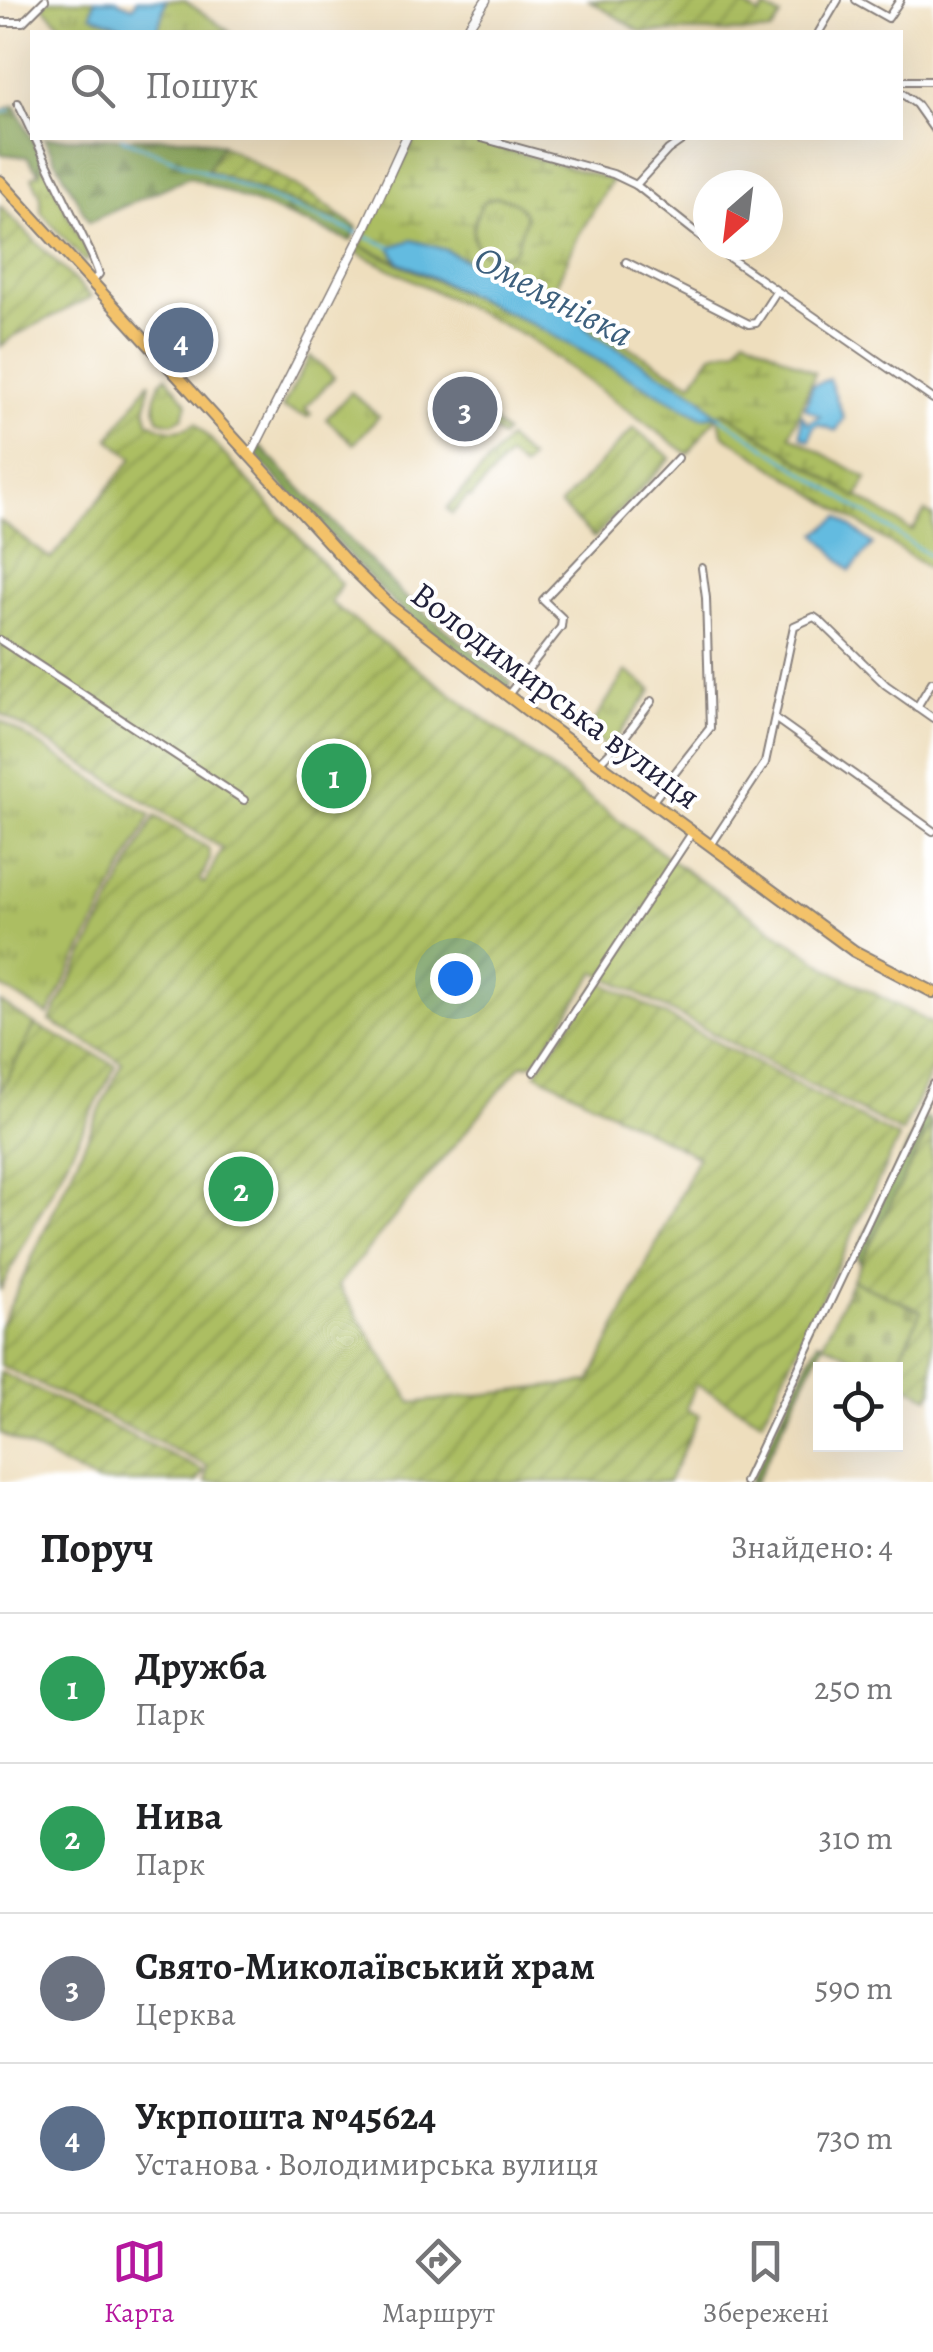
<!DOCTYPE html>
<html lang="uk">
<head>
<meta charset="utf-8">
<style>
  :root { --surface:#fff; --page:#f2f2f2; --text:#202124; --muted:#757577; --line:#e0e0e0; --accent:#b5179e }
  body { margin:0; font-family:Alegreya,serif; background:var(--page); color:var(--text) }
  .controls { position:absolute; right:30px; bottom:30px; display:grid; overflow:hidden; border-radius:0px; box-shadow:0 10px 40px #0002 }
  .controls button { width:90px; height:90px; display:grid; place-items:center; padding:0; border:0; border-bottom:2px solid var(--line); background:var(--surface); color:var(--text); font:50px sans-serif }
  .compass { position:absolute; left:693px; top:170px; width:90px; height:90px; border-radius:50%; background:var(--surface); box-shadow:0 10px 40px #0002; rotate:208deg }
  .you { position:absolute; left:455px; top:978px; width:35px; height:35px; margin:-25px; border:8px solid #fff; border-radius:50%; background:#1a73e8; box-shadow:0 0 0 15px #1a73e833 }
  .badge { display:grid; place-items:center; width:65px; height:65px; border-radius:50%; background:var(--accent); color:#fff; font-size:32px; font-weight:700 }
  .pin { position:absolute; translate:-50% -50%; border:5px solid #fff; box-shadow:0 2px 10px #0006 }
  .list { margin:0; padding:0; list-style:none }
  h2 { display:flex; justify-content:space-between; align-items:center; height:130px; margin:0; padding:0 40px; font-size:42px }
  h2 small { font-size:32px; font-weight:400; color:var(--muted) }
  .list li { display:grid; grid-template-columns:65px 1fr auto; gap:30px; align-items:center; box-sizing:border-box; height:150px; padding:0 40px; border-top:2px solid var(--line) }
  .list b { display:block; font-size:38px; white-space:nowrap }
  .list p { margin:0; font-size:32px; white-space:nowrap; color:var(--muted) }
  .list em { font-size:32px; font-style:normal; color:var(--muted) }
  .icon { flex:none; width:55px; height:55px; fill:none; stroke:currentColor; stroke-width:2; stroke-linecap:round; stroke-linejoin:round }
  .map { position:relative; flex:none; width:933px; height:1482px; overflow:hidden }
  .search { position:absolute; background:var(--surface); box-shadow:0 10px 40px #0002; left:30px; right:30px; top:30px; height:110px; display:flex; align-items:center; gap:25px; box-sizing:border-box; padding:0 35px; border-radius:0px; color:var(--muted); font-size:38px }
  .sheet { height:730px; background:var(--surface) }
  nav { display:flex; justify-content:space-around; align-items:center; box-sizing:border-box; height:140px; border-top:2px solid var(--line); background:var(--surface); font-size:28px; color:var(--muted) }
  nav a { display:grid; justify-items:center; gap:5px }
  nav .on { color:var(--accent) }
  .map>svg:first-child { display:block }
  .grass { fill:url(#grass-tufts); stroke:#67704e; stroke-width:2.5 }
  .forest { fill:url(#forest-firs); stroke:#56644a; stroke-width:2.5 }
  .wetland { fill:url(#wetland-marsh); stroke:#67704e; stroke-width:2.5; fill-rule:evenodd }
  .cemetery { fill:url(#cemetery-stones); stroke:#67704e; stroke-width:2.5 }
  .garden { fill:url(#garden-furrows); stroke:#67704e; stroke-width:2.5 }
  .water { fill:#63bbe0; stroke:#426e8e; stroke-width:2.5 }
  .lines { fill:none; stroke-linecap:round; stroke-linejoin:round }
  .stream { stroke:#63bbe0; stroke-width:2.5 }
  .minor-casing { stroke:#88807c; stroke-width:10 }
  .tertiary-casing { stroke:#88807c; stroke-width:11 }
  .primary-casing { stroke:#88807c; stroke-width:14 }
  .minor { stroke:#fff; stroke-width:6 }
  .tertiary { stroke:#fff; stroke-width:8 }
  .primary { stroke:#f3c26a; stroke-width:10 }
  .labels { text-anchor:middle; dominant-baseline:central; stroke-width:8; stroke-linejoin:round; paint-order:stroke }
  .street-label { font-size:35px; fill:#22223b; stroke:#fff }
  .water-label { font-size:38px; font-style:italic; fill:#3c5f7d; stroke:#fff }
</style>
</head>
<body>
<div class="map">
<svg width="933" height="1482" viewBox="0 0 933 1482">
  <defs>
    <pattern id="grass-tufts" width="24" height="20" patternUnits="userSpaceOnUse" patternTransform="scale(2.5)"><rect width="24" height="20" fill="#acbe62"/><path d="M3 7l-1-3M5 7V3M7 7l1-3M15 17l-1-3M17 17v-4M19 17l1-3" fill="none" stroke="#8c9a52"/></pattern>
    <pattern id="forest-firs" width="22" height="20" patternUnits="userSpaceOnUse" patternTransform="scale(2.5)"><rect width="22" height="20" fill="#89a558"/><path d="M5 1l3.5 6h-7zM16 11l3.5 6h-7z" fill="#70864a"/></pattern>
    <pattern id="wetland-marsh" width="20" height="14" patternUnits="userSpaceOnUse" patternTransform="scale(2.5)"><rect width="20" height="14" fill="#acbe62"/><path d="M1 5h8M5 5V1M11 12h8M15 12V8" fill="none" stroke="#8c9a52"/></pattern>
    <pattern id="cemetery-stones" width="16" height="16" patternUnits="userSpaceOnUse" patternTransform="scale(2.5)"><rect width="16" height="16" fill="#acbe62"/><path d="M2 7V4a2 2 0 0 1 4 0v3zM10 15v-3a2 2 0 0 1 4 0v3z" fill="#8c9a52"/></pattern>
    <pattern id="garden-furrows" width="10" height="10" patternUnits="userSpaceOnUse" patternTransform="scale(2.5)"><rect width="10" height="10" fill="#acbe62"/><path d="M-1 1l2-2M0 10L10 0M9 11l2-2" fill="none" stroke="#8c9a52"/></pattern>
  </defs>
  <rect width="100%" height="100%" fill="#fff"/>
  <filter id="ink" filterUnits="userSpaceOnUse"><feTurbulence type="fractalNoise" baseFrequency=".01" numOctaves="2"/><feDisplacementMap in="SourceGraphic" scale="20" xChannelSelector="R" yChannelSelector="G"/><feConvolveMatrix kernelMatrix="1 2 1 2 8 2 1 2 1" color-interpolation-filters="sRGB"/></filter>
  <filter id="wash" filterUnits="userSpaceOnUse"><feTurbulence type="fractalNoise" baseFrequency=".0048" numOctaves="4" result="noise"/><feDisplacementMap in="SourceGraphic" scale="40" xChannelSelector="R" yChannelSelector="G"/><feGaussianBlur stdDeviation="2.25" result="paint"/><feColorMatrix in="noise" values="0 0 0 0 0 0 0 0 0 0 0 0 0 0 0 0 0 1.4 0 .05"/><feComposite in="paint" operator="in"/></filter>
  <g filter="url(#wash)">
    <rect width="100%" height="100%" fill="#eedebd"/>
    <g class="grass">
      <path d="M48 0H95L91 15 118 24 115 32H68L42 5Z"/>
      <path d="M42 160 89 258 85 262 41 212V197L32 177 39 173Z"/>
      <path d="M495 197C512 199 519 201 526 217L515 250C507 255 502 258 492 255 464 248 474 221 483 201Z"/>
      <path d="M360 246 534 325 702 417 725 411 912 531 925 511 933 516V571L724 435 717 416 688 454 527 337 356 252Z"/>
      <path d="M310 356 334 377 305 408 311 414 308 417 282 408Z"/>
      <path d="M166 376 187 403 183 417 172 423 159 420C152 408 155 384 166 376Z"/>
      <path d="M454 384 460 385 464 392 466 391 482 405 480 409 505 433 501 438 475 413 449 441C420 413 430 410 454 384Z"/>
      <path d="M351 392 379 416 354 444 326 419Z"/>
      <path d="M508 439 530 459 523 468 508 456 471 498 468 496 452 514 447 509Z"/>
      <path d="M626 671 652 690 609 748 587 733Z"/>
      <path d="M0 720 151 815 48 1015 0 986Z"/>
      <path d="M0 1002 35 1025 0 1093Z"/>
    </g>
    <g class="forest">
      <path d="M15 105 42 160 39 173 27 157 0 154V111Z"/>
      <path d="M44 138H199L222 145 208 170 336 219 339 215 357 228 351 241 189 177 89 222Z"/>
      <path d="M259 445 403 595 512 683 506 690 394 604 256 456Z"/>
      <path d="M926 1118 932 1123 861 1266 856 1255 917 1126Z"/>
      <path d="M818 1341 823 1343 756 1482H750Z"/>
    </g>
    <g class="wetland">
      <path d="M166 0H184L230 32H157Z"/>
      <path d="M415 138H467L612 180 578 236 553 292 632 349 692 383 712 354 737 348 745 336 815 373 790 435 867 478 857 498 725 412 717 415 698 395 594 335 580 321 510 278 492 275 446 250 390 247 399 262 360 246ZM495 197C512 199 519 201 526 217L515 250C503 258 479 259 474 241 470 227 477 214 483 202Z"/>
    </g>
    <path class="cemetery" d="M852 1280 921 1311 895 1369H875L823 1343Z"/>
    <g class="garden">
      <path d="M589 0H735L760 15 765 8 781 17 771 32H641Z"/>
      <path d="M222 145 317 198 339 215 337 219 207 170Z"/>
      <path d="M0 206 91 297 12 337 0 347Z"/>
      <path d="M150 381 146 408 148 421C165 431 178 434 196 423L341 584 331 603 678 865 837 974 933 1024V1068L902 1133 596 972 541 1054 532 1064 521 1065 338 1285 412 1403 590 1382 698 1157 536 1073 600 981 899 1138 762 1421 696 1384 686 1409 699 1416 668 1482H206L207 1466 0 1365V1328L122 1062 50 1021 155 816 208 848 210 858 200 881 205 883 222 848 0 713V521L51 559 133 458 109 439Z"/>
      <path d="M634 428 671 458 594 538 560 505Z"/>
      <path d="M35 1025 116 1065 0 1291V1093Z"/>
      <path d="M932 1123 933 1389 929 1397 896 1380 895 1369 921 1311 852 1280Z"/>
      <path d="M0 1372 204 1471 197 1482H96L0 1433Z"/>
    </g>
    <g class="water">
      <path d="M95 0H115L133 7 137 0H166L157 32H121L122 26 91 15Z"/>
      <path d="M412 240 446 250 492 275 510 278 580 321 594 335 698 395 717 415 702 417 534 325 399 262 390 247Z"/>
      <path d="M829 379 844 418 836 431 818 424 813 428 810 440 801 436V414L808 423 820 416 805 408 813 385Z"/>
      <path d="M839 517 873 544 850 571 817 534Z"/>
    </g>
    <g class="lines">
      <g class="stream">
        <path d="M0 113 10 110"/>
        <path d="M121 138 359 234"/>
        <path d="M366 237 391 247"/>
        <path d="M717 415 933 558"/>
      </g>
    </g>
  </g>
  <g filter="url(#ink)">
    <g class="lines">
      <g class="minor-casing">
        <g id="minor">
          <path d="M856 0 888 18 900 0"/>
          <path d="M0 22H23L45 0"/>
          <path d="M819 32 838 0"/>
          <path d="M900 81H933"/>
          <path d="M900 92 916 104 933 128"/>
          <path d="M18 103 32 133"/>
          <path d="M35 138 92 256 99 274 92 282"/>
          <path d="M482 138 613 174 636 185 708 242"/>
          <path d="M636 185 668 150 685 138"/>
          <path d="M711 245 933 399"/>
          <path d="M626 262 749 324 756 323 776 292"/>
          <path d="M0 640 244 800"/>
          <path d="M508 695 561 627 562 618 543 600 678 458"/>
          <path d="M917 707 932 682"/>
          <path d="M776 719 933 831"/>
          <path d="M598 764 624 738 652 701"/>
          <path d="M652 802 710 728 706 598 702 568"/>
          <path d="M711 845 765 763 794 626 814 617 821 622 886 685 933 718"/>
          <path d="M534 1072 692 833"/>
          <path d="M745 1482 933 1084"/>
        </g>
      </g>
      <g class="tertiary-casing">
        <g id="tertiary">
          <path d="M465 32 486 0"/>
          <path d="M250 456 364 230 406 138"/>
        </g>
      </g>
      <g class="primary-casing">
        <path id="primary" d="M0 181 354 570 392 607 532 714 854 951 933 992"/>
      </g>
      <use href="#minor" class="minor"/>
      <use href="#tertiary" class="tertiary"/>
      <use href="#primary" class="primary"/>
    </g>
  </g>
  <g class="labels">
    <g class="street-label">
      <text transform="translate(556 695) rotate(37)">Володимирська вулиця</text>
    </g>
    <g class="water-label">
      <text transform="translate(554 296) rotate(28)">Омелянівка</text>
    </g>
  </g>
</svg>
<div class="controls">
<button><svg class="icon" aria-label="locate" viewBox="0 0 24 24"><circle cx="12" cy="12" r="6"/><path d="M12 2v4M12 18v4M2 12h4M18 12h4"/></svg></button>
</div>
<svg class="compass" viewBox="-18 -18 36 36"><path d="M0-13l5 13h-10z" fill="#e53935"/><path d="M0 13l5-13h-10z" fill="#757577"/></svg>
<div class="you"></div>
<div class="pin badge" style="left:334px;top:776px;background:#2e9e5b">1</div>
<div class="pin badge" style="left:241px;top:1189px;background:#2e9e5b">2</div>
<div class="pin badge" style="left:465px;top:409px;background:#6b7280">3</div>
<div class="pin badge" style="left:181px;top:340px;background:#5c6f8a">4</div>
<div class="search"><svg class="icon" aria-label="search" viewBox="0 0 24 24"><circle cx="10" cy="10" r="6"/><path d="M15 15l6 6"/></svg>Пошук</div>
</div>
<section class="sheet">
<h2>Поруч<small>Знайдено: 4</small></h2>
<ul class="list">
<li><span class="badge" style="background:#2e9e5b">1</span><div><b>Дружба</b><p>Парк</p></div><em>250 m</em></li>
<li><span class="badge" style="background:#2e9e5b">2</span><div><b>Нива</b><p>Парк</p></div><em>310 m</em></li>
<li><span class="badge" style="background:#6b7280">3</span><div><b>Свято-Миколаївський храм</b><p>Церква</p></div><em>590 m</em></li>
<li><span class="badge" style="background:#5c6f8a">4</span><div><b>Укрпошта №45624</b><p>Установа · Володимирська вулиця</p></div><em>730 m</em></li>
</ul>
</section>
<nav>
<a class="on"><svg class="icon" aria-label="map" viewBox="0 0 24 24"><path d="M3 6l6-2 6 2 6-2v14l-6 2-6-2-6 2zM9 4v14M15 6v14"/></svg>Карта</a>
<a><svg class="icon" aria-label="directions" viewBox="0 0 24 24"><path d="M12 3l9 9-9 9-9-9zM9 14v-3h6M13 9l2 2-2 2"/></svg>Маршрут</a>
<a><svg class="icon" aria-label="saved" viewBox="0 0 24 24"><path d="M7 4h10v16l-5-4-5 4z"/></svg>Збережені</a>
</nav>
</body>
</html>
